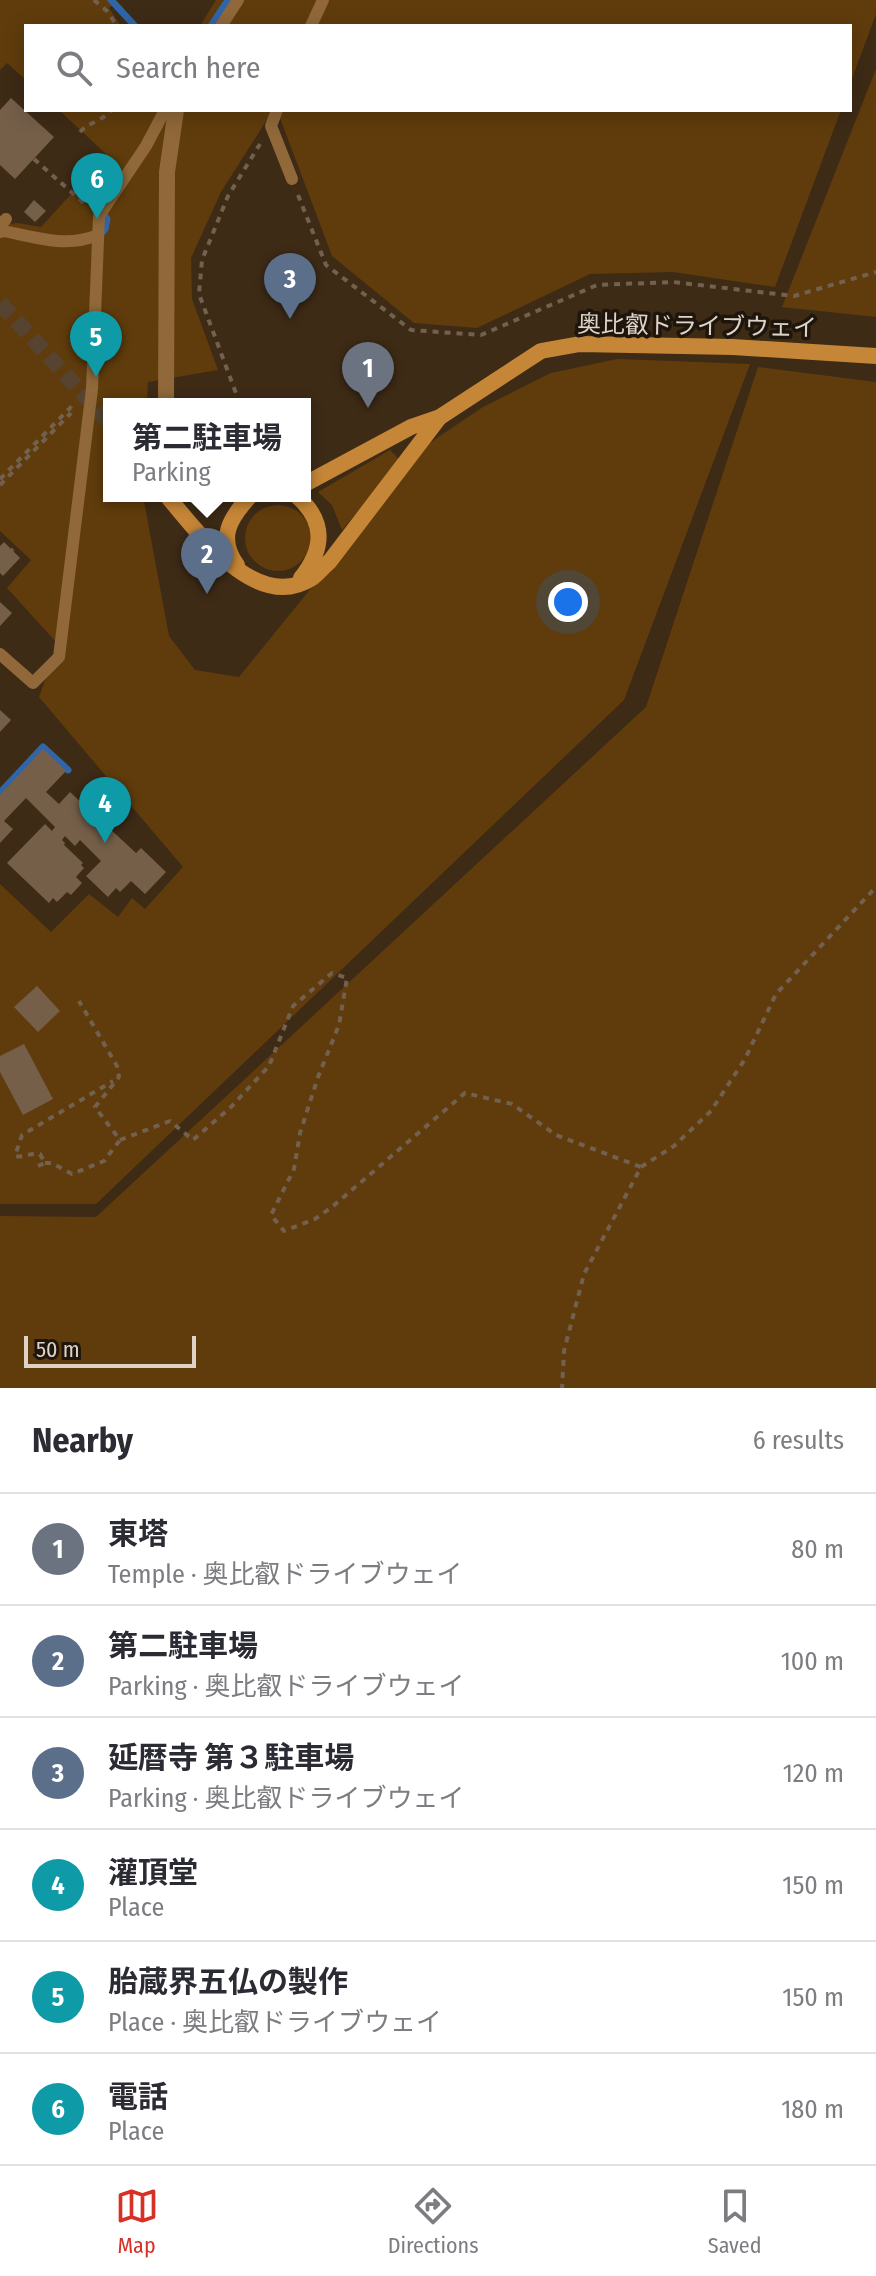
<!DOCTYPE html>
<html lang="en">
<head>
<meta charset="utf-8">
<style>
  :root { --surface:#fff; --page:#f2f2f3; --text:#2b2b33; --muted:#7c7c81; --line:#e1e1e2; --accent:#d93025 }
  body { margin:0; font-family:"Fira Sans Condensed","Noto Sans JP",sans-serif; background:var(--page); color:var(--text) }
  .scale { position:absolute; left:24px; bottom:20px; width:172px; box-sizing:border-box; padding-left:8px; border:4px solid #dfd2c6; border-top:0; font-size:22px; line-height:28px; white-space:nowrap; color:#dfd2c6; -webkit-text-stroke:6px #1e160d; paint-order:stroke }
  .you { position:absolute; left:568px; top:602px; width:28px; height:28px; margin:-20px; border:6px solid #fff; border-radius:50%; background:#1a73e8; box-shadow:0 0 0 12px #1a73e833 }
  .badge { display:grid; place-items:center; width:52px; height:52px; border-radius:50%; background:var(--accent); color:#fff; font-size:26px; font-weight:700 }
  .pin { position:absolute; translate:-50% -66px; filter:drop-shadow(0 2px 4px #0008) }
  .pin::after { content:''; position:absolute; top:42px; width:28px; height:24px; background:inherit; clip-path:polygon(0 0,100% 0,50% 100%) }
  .popup { position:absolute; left:103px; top:398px; width:208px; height:104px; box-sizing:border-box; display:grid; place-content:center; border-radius:0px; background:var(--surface); filter:drop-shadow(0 2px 6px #0005); font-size:26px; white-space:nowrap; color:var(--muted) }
  .popup b { font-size:30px; color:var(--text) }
  .popup::after { content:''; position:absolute; left:50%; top:100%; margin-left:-16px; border:16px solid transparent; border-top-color:var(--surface) }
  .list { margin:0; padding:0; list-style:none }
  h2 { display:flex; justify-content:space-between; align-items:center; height:104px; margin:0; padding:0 32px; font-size:34px }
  h2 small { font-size:26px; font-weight:400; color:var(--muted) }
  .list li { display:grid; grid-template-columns:52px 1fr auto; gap:24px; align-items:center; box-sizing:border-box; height:112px; padding:0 32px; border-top:2px solid var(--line) }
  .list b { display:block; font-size:30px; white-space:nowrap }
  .list p { margin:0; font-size:26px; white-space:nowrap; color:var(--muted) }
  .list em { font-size:26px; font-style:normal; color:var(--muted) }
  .icon { flex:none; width:44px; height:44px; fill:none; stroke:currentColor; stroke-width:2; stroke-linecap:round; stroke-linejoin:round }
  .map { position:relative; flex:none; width:876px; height:1388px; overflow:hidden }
  .search { position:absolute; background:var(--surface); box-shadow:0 4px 20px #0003; left:24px; right:24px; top:24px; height:88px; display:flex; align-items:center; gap:20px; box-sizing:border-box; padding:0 28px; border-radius:0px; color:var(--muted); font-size:30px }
  .sheet { height:776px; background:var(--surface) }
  nav { display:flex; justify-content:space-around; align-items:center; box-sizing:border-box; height:112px; border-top:2px solid var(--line); background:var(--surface); font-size:22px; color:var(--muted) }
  nav a { display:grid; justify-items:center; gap:4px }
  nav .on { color:var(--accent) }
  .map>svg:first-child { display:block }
  .green { fill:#603c0c }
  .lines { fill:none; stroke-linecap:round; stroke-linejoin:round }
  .stream { stroke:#3065a7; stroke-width:7 }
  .building { fill:#755f49 }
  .secondary-tunnel { stroke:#564430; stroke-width:16; stroke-dasharray:16 8; stroke-linecap:butt }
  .path { stroke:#72614f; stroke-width:4; stroke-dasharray:6 6; stroke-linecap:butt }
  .lane { stroke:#90683a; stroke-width:12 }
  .street { stroke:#90683a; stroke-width:16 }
  .secondary { stroke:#c68637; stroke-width:16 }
  .labels { text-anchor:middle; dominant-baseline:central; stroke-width:7; stroke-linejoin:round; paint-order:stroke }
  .street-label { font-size:24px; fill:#dfd2c6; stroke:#1e160d }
</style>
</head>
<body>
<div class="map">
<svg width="876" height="1388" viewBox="0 0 876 1388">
  <rect width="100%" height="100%" fill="#3e2b16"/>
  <g class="green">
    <path d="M0 0H110L114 4 109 8 121 26H26V80L7 63 0 70Z"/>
    <path d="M216 0H222L229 4 232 0H876V14L850 84V26H200Z"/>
    <path d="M876 69V317L782 307Z"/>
    <path d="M59 110H273L221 192 191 258 192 299 218 370 148 382 147 404H109V496H143L169 636 195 670 239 677 428 444 483 407 551 373 617 359 750 364 624 700 96 1204H0V884L51 932 89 894 118 917 132 898 145 909 183 867 39 697 58 644 7 588 31 560 0 531V215L10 224 17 223 41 227 107 155Z"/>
    <path d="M277 110H841L775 287 673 272 590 274 477 328 414 323 332 256Z"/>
    <path d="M758 367 876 382V1388H0V1216L96 1217 646 707Z"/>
    <path d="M390 450 401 461 342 530 332 505 318 492Z"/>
    <circle cx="278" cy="538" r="33"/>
  </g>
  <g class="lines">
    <g class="stream">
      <path d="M111 0 135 26"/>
      <path d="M211 26 228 0"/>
      <path d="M99 236 105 229 107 219 100 210"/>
      <path d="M0 793 43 747 68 770"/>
    </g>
  </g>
  <g class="building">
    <path d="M11 98 54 137 15 179 0 165V110Z"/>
    <path d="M34 200 46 211 35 222 24 212Z"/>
    <path d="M4 542 20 558 3 576 0 573V546Z"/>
    <path d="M0 602 12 613 0 626Z"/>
    <path d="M0 710 11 720 0 732Z"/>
    <path d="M43 749 66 771 46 792 59 804 70 792 136 853 141 848 166 872 145 894 131 881 120 892 116 888 108 897 86 876 101 861 80 840 75 846 65 836 62 840 65 843 64 845 83 863 81 865 84 868 76 877 82 883 71 895 67 892 57 902 53 898 49 903 7 863 45 824 52 831 55 827 26 798 4 821 13 829 0 843V795Z"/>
    <path d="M37 986 60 1011 38 1032 14 1007Z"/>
    <path d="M24 1044 53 1099 23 1115 0 1072V1056Z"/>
  </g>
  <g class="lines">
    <path class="secondary-tunnel" d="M0 303 109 422"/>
    <g class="path">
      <path d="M94 0 107 11 117 26"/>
      <path d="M80 132C89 122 103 121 111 110"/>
      <path d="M34 159 86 205"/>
      <path d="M298 195 326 265 411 330 481 335 597 285 673 282 794 296 876 272"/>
      <path d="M240 404 199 294 202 260 228 196 260 144"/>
      <path d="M0 479 73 405"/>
      <path d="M0 485 71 413"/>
      <path d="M12 550 13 549"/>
      <path d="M120 1140 170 1121 193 1140 231 1107 269 1066 293 1006 332 973 347 978 339 1025 318 1077 300 1133 294 1169 271 1215 284 1231 315 1219 332 1207 465 1093 512 1104 556 1135 641 1167 584 1274 564 1351 562 1388"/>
      <path d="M45 1163H52L72 1174 104 1161 120 1140 95 1107 119 1077 117 1066 79 1001"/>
      <path d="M38 1166 45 1163 40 1154C31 1152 24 1158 15 1156L22 1135 113 1081"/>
      <path d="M641 1167 674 1146 711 1111 745 1059 776 994 876 887"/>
    </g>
    <g class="lane">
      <path d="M221 26 238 0"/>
      <path d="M311 26 323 0"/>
      <path d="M277 110 271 126 292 179"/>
      <path d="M0 226 6 219"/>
      <path d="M0 232 4 231C37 238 67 248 98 235"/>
      <path d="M0 654 33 683 59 657 92 389 99 216 146 146 165 110"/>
    </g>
    <path class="street" d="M166 404 167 172 176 110"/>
    <g class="secondary">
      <path d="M305 484 411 427 440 417 541 351 580 344 733 347 876 356"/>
      <path d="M167 496C198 532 256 614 312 578 318 574 324 566 330 561L439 418"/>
      <path d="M297 496C326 522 324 549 301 578"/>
      <path d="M237 565C217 538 230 518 250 496"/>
    </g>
  </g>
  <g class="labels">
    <g class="street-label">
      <text transform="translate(697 326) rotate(1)">奥比叡ドライブウェイ</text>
    </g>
  </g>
</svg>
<div class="scale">50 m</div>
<div class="you"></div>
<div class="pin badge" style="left:368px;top:408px;background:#6b7280">1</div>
<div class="pin badge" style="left:207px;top:594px;background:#5c6f8a">2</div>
<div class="popup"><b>第二駐車場</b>Parking</div>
<div class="pin badge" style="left:290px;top:319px;background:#5c6f8a">3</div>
<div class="pin badge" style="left:105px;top:843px;background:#0f9aa8">4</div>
<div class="pin badge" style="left:96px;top:377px;background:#0f9aa8">5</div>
<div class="pin badge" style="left:97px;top:219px;background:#0f9aa8">6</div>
<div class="search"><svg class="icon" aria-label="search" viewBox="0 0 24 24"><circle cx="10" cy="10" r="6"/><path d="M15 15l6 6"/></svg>Search here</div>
</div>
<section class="sheet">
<h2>Nearby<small>6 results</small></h2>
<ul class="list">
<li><span class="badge" style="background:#6b7280">1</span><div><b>東塔</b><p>Temple · 奥比叡ドライブウェイ</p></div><em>80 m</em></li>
<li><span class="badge" style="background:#5c6f8a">2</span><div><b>第二駐車場</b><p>Parking · 奥比叡ドライブウェイ</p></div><em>100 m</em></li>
<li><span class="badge" style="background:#5c6f8a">3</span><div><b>延暦寺 第３駐車場</b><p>Parking · 奥比叡ドライブウェイ</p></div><em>120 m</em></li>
<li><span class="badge" style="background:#0f9aa8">4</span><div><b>灌頂堂</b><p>Place</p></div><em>150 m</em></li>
<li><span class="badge" style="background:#0f9aa8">5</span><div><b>胎蔵界五仏の製作</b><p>Place · 奥比叡ドライブウェイ</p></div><em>150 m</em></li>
<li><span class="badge" style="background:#0f9aa8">6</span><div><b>電話</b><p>Place</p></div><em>180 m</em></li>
</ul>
</section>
<nav>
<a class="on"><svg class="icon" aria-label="map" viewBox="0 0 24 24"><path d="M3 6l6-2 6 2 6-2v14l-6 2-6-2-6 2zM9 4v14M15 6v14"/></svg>Map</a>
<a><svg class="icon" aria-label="directions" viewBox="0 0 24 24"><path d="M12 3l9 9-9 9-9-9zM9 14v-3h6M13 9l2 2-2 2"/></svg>Directions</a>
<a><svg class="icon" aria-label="saved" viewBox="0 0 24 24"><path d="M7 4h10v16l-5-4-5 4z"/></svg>Saved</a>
</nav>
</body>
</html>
